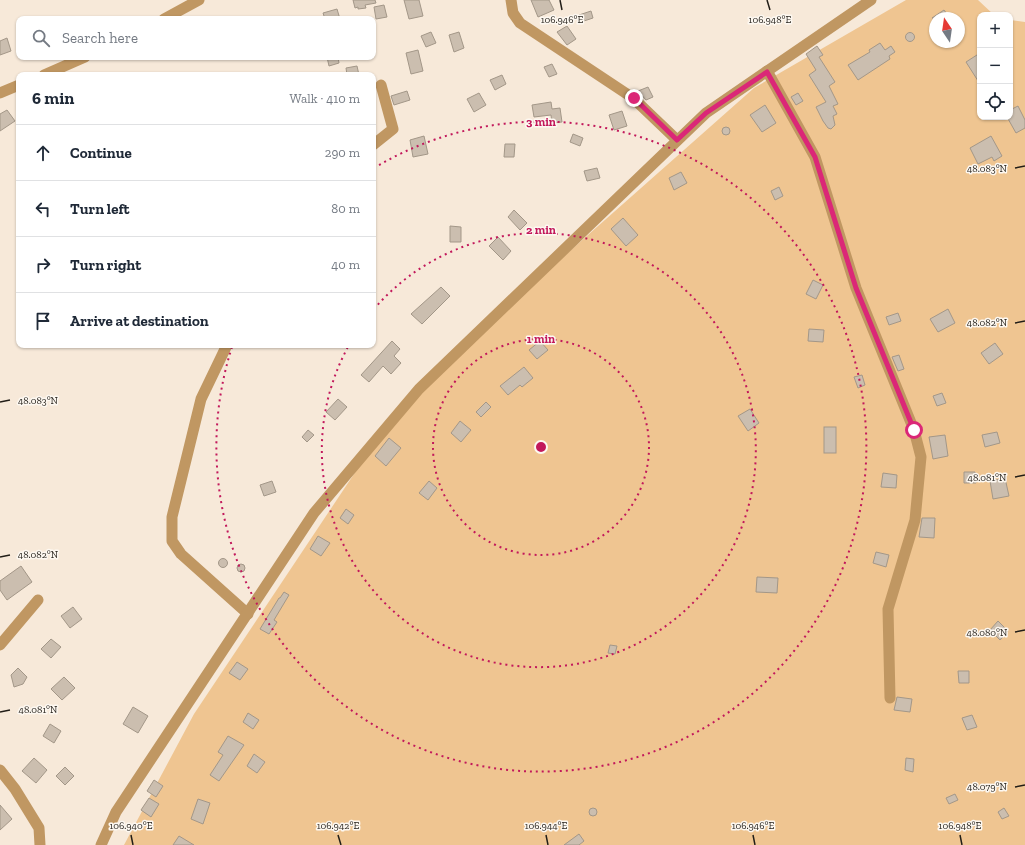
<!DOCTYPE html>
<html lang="en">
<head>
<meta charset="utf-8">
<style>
  :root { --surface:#fff; --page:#f6f6f7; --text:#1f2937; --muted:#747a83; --line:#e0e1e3 }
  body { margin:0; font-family:"Zilla Slab",serif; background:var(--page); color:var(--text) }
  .controls { position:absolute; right:12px; top:12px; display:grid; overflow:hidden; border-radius:8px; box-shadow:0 1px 3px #0004 }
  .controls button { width:36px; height:36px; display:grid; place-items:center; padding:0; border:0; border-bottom:1px solid var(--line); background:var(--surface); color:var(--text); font:20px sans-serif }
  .compass { position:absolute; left:929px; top:12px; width:36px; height:36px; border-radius:50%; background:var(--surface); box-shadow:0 1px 3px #0004; rotate:347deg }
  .stop { position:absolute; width:12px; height:12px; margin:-9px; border:3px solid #db2777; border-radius:50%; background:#fff }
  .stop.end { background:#db2777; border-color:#fff; box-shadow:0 1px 4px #0008 }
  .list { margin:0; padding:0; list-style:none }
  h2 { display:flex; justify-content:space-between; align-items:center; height:52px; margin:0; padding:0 16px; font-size:17px }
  h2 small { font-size:13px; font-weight:400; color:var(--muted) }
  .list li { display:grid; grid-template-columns:26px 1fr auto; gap:12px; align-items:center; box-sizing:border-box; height:56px; padding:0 16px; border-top:1px solid var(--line) }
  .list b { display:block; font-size:15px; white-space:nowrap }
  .list em { font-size:13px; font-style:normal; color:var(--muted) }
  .icon { flex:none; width:22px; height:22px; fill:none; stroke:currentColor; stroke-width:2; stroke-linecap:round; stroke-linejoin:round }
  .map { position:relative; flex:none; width:1025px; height:845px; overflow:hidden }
  .search { position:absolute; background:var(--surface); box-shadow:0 1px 3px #0004; left:16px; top:16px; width:360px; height:44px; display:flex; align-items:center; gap:10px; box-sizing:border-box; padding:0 14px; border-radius:8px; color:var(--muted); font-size:15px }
  .panel { position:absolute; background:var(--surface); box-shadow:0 1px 3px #0004; left:16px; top:72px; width:360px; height:276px; border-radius:8px }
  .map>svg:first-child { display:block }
  .green { fill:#efc591; fill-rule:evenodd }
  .building { fill:#cbbeaf; stroke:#a39788 }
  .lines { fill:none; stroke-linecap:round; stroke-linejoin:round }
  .minor { stroke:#c09762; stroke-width:11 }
  .route { stroke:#db2777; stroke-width:5 }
  .ticks { fill:none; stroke:#221e18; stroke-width:1.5 }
  .ring { fill:none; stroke:#c2185b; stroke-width:2; stroke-dasharray:2 4 }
  .ticks-label { font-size:10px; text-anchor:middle; fill:#221e18; stroke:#fdf8f1; stroke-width:3; stroke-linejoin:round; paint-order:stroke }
  .centre { fill:#c2185b; stroke:#fdf8f1; stroke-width:2 }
  .ring-label { font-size:12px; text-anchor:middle; font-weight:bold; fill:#c2185b; stroke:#fdf8f1; stroke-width:3; stroke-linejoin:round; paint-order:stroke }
</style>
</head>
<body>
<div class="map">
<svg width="1025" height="845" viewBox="0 0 1025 845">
  <rect width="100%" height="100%" fill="#f7e9d9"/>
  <path class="green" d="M906 0H978L994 15H980V117H1010V20L1025 22V845H124L194 714 388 423 536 281 754 88ZM935 18H959V42H935Z"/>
  <g class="building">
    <path d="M353 0H375L376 3 365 5 366 8 358 9V7L355 8Z"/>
    <path d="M404 0H419L423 16 409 19Z"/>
    <path d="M531 0H549L554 10 538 17Z"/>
    <path d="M384 5 387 17 376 19 374 7Z"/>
    <path d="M337 9 340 19H325L323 13Z"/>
    <path d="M944 10 950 18H932Z"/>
    <path d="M591 11 593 18 581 22 579 15Z"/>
    <path d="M567 26 576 39 567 45 557 32Z"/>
    <path d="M431 32 436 43 426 47 421 36Z"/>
    <path d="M459 32 464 48 454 52 449 35Z"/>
    <circle cx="910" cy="37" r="4.5"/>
    <path d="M7 38 11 51 0 55V41Z"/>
    <path d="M880 43 885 50 891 46 895 52 889 56 890 59 858 80 848 65 870 52 869 50Z"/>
    <path d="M817 46 823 55 819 57 835 82 829 86 838 104 833 106 837 114 833 116 835 125 831 129 828 128 823 121 816 107 826 102 809 75 816 70 806 54Z"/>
    <path d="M418 50 423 71 411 74 406 53Z"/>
    <path d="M980 53V84L966 62Z"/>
    <path d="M327 57H338L339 63 329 66Z"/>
    <path d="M552 64 557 74 549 77 544 67Z"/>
    <path d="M357 66 359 75H347L346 68Z"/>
    <path d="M502 75 506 84 495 90 490 80Z"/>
    <path d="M648 87 653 97 646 100 638 91Z"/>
    <path d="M407 91 410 100 394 105 391 96Z"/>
    <path d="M479 93 486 105 474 112 467 99Z"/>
    <path d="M798 93 803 101 796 105 791 97Z"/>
    <path d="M551 102 552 109 560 108 562 122 552 123 551 115 534 117 532 105Z"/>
    <path d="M765 105 776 123 762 132 750 115Z"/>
    <path d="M1018 106 1025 120V128L1016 133 1007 117H1010V110Z"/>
    <path d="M7 110 15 121 0 131V114Z"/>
    <path d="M622 111 627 126 614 130 609 115Z"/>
    <circle cx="726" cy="131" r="4"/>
    <path d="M573 134 583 138 580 146 570 142Z"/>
    <path d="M424 136 428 154 413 157 410 140Z"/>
    <path d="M991 136 1002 156 994 161 992 157 978 164 970 148Z"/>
    <path d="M505 144H515L514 157H504Z"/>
    <path d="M597 168 600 178 587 181 584 171Z"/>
    <path d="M681 172 687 183 674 190 669 178Z"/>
    <path d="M779 187 783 196 775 200 771 191Z"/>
    <path d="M514 210 527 223 520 230 508 217Z"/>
    <path d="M623 218 638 235 626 246 611 229Z"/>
    <path d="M450 226 461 227V242H450Z"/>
    <path d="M498 237 511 251 503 260 489 246Z"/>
    <path d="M813 280 823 285 816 299 806 294Z"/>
    <path d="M441 287 450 296 422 324 411 314Z"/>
    <path d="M948 309 955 323 938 332 930 319Z"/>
    <path d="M898 313 901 321 889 325 886 317Z"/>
    <path d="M809 329 824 330 823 342 808 341Z"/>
    <path d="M392 341 400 349 394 356 401 363 391 374 383 366 369 382 361 375Z"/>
    <path d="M540 341 548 350 537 359 529 350Z"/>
    <path d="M995 343 1003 354 989 364 981 353Z"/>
    <path d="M899 355 904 369 898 371 892 357Z"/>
    <path d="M524 367 533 378 522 387 520 385 508 395 500 386Z"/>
    <path d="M862 375 865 385 858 388 854 377Z"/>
    <path d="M942 393 946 403 937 406 933 396Z"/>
    <path d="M338 399 347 407 335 420 326 412Z"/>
    <path d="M486 402 491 407 481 417 476 412Z"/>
    <path d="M750 409 759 423 748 431 738 416Z"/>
    <path d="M460 421 471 430 461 442 451 433Z"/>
    <rect x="824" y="427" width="12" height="26"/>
    <path d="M308 430 314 435 307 442 302 437Z"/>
    <path d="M997 432 1000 443 985 447 982 435Z"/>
    <path d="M945 435 948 456 933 459 929 437Z"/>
    <path d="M389 438 401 448 386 466 375 456Z"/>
    <path d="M964 472H975L976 483H964Z"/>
    <path d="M883 473 897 475 896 488 881 487Z"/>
    <path d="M1005 478 1009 496 993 499 990 481Z"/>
    <path d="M272 481 276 492 264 496 260 485Z"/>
    <path d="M429 481 437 488 428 500 419 493Z"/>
    <path d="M346 509 354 515 348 524 340 518Z"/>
    <path d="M922 518H935L934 538 919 537Z"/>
    <path d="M318 536 330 543 321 556 310 549Z"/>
    <path d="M876 552 889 555 886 567 873 563Z"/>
    <circle cx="223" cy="563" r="4.5"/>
    <circle cx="241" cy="568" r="4"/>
    <path d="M21 566 32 582 7 600 0 590V581Z"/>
    <path d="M757 577 778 578 777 593 756 592Z"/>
    <path d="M284 592 289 595 274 620 277 622 269 634 260 629 279 598H280Z"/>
    <path d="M73 607 82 619 70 628 61 616Z"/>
    <path d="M998 621 1008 631 1000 640 990 630Z"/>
    <path d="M51 639 61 647 51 658 41 649Z"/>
    <path d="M610 645 617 646 615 654 608 653Z"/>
    <path d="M237 662 248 669 240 680 229 673Z"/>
    <path d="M18 668 27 677 23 684 14 687 11 675Z"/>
    <path d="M958 671H969V683H959Z"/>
    <path d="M64 677 75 688 62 700 51 689Z"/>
    <path d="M897 697 912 699 910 712 894 710Z"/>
    <path d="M133 707 148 716 138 733 123 724Z"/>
    <path d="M248 713 259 720 253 729 243 722Z"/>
    <path d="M972 715 977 727 967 730 962 718Z"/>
    <path d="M50 724 61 731 54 743 43 736Z"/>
    <path d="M228 736 244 745 219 781 210 775 223 755 218 752Z"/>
    <path d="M254 754 265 762 257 773 247 766Z"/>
    <path d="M34 758 47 770 36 783 22 771Z"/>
    <path d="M906 758 914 759 913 772 905 770Z"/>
    <path d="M65 767 74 776 65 785 56 776Z"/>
    <path d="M154 780 163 786 156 797 147 791Z"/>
    <path d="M955 794 958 800 949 804 946 798Z"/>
    <path d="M149 798 159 804 151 817 141 810Z"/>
    <path d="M198 799 210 803 203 824 191 819Z"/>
    <path d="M0 805 12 819 0 830Z"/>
    <path d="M1004 808 1009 816 1002 819 998 812Z"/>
    <circle cx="593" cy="812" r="4"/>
    <path d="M579 834 584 841 579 845H564Z"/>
    <path d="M179 836 194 845H173Z"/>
  </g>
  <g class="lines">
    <g class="minor">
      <path d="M511 0 513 13 520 23 633 98 677 140"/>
      <path d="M164 19 199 0"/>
      <path d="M767 71 815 157 856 288 914 430 921 457 915 520 888 609 890 698"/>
      <path d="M44 75 85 57"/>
      <path d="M0 93 19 85"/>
      <path d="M373 145 393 129 381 85"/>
      <path d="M227 345 201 399 172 517V541L181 554 248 614"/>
      <path d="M0 645 38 600"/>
      <path d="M0 770 15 789 39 828 40 845"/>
      <path d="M101 845 116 812 314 513 419 389 706 113 871 0"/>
    </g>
  </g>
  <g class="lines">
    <path class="route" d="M634 98 677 140 706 113 767 72 815 157 856 288 914 430"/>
  </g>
  <path class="ticks" d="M560 0 562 10M767 0 770 10M1015 168 1025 166M1015 323 1025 321M0 402 10 400M1015 477 1025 475M0 557 10 555M1015 632 1025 630M0 712 10 710M1015 787 1025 785M131 835 133 845M338 835 341 845M546 835 548 845M753 835 755 845M960 835 962 845"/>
  <g class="ring">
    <circle cx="541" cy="447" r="108"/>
    <path d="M374 309A217 217 0 1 1 349 345"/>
    <path d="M374 168A325 325 0 1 1 232 347"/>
  </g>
  <g class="ticks-label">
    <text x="562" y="23">106.946°E</text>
    <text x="770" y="23">106.948°E</text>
    <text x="987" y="172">48.083°N</text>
    <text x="987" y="326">48.082°N</text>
    <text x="38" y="404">48.083°N</text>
    <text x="987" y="481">48.081°N</text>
    <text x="38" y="558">48.082°N</text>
    <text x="987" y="636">48.080°N</text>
    <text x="38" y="713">48.081°N</text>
    <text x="987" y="790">48.079°N</text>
    <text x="131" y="829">106.940°E</text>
    <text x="338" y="829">106.942°E</text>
    <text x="546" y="829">106.944°E</text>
    <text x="753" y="829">106.946°E</text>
    <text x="960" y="829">106.948°E</text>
  </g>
  <circle cx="541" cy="447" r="6" class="centre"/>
  <g class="ring-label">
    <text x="541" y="126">3 min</text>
    <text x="541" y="234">2 min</text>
    <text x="541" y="343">1 min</text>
  </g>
</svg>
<div class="controls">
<button>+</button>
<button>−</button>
<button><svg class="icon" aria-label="locate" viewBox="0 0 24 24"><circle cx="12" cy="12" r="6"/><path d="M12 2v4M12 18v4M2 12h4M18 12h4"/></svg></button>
</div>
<svg class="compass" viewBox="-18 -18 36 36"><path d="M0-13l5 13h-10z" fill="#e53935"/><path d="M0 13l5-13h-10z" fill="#747a83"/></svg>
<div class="stop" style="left:914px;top:430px"></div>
<div class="stop end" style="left:634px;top:98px"></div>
<div class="search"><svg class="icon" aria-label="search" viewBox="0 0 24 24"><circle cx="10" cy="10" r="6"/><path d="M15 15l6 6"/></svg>Search here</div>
<section class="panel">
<h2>6 min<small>Walk · 410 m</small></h2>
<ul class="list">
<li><svg class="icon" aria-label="ahead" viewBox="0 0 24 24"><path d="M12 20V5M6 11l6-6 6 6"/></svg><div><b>Continue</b></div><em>290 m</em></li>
<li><svg class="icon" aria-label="left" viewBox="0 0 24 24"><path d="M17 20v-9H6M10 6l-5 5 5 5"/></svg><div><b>Turn left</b></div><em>80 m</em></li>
<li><svg class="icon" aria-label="right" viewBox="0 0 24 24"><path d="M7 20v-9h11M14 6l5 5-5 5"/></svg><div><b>Turn right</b></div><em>40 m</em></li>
<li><svg class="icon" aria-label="arrive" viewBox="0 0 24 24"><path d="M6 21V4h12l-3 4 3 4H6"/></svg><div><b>Arrive at destination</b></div></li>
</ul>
</section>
</div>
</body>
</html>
